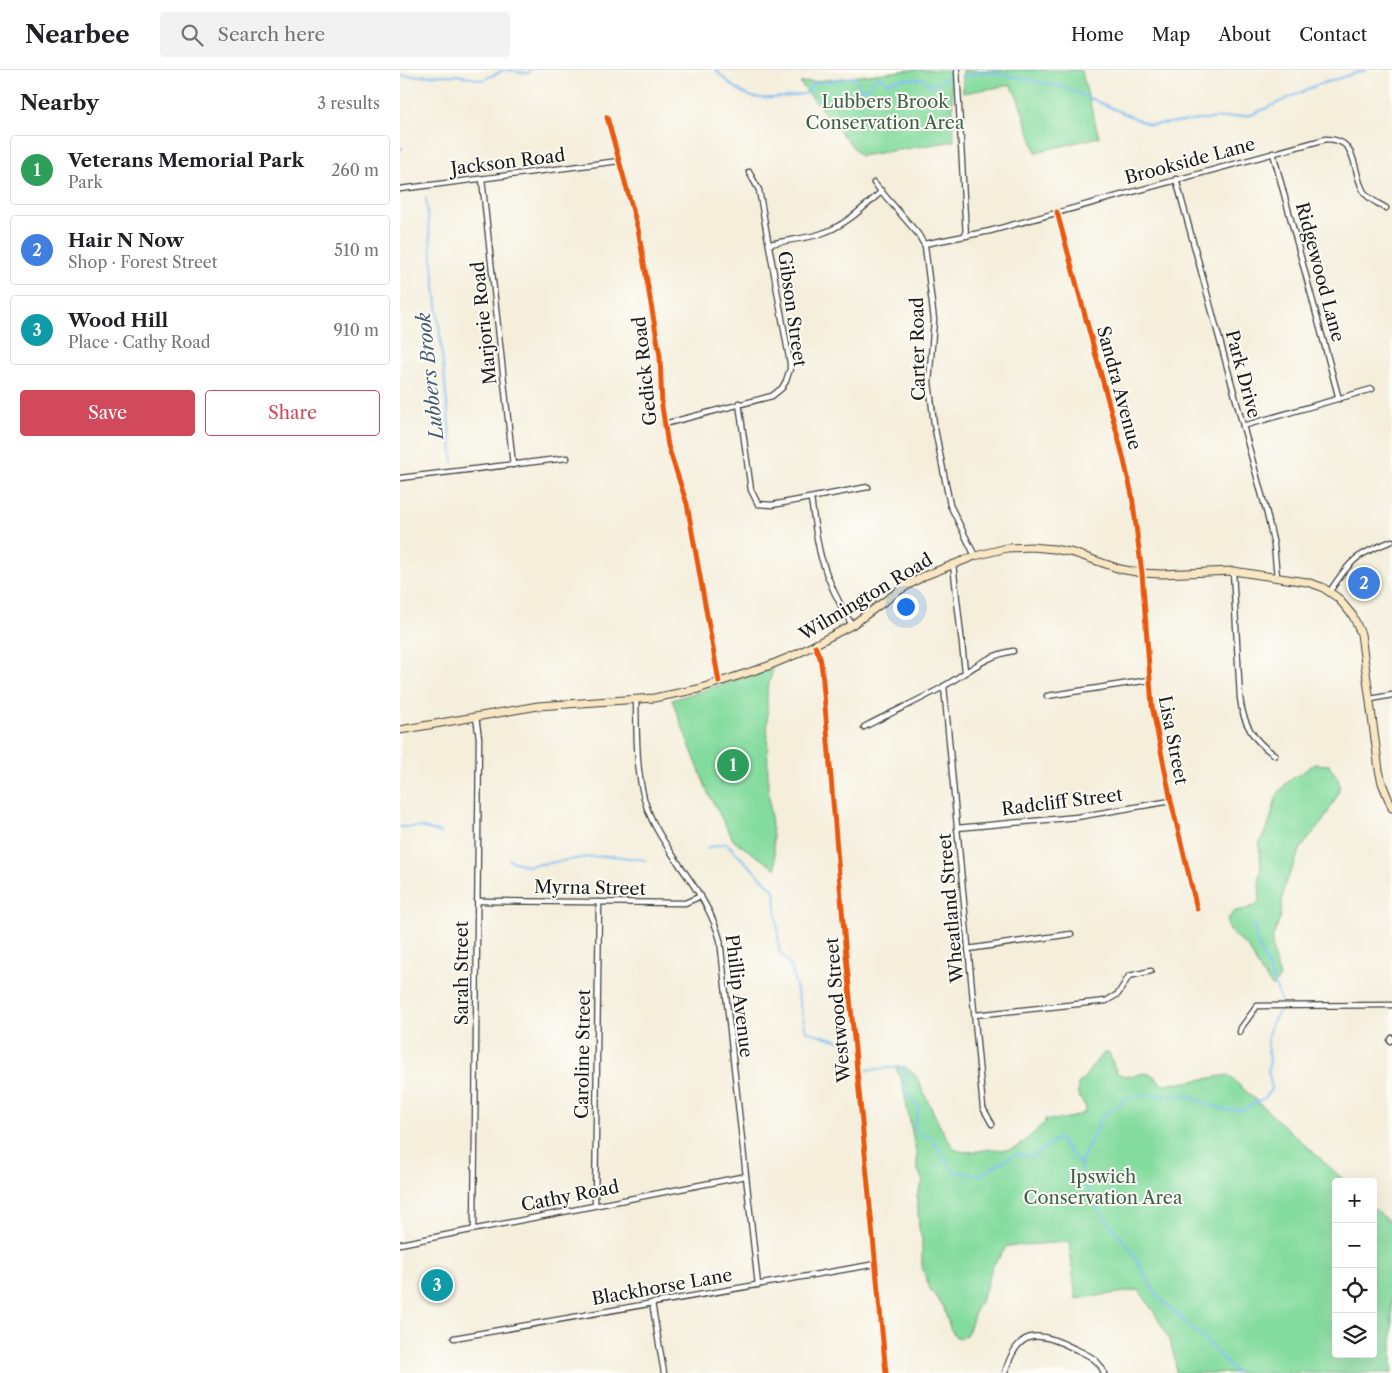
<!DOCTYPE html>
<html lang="en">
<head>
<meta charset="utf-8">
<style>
  :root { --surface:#fff; --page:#f2f2f2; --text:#202124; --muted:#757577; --line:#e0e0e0; --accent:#d1495b }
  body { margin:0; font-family:"Libre Caslon Text",serif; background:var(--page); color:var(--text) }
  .controls { position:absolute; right:15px; bottom:15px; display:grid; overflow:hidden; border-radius:5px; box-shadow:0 5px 20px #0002 }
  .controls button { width:45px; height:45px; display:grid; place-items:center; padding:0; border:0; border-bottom:1px solid var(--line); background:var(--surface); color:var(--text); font:25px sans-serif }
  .you { position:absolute; left:505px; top:536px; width:18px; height:18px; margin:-12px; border:4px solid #fff; border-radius:50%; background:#1a73e8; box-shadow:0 0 0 8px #1a73e833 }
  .badge { display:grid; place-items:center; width:32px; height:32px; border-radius:50%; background:var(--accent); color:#fff; font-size:16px; font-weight:700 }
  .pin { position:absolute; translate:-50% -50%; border:2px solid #fff; box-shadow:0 1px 5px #0006 }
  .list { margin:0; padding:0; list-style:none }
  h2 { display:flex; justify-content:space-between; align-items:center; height:65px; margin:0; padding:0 20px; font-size:21px }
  h2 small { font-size:16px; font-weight:400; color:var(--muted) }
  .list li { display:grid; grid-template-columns:32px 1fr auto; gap:15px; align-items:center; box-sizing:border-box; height:70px; margin:0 10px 10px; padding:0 10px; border:1px solid var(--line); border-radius:5px }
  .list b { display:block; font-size:19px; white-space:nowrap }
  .list p { margin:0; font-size:16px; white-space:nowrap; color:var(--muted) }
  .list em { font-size:16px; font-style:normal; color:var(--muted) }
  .actions { display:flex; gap:10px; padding:15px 20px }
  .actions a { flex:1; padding:11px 0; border:1px solid var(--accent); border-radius:5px; text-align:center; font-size:18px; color:var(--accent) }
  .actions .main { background:var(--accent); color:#fff }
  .icon { flex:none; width:28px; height:28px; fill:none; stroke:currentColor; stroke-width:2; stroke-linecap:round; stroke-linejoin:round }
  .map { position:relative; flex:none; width:992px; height:1303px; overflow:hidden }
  header { display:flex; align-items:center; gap:30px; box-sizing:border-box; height:70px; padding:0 25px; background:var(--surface); border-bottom:1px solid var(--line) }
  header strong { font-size:24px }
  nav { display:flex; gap:28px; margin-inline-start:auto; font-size:18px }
  .search { width:350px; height:45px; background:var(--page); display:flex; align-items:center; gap:12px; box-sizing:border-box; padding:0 18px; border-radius:5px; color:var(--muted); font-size:19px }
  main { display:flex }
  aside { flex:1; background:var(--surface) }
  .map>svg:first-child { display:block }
  .green { fill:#84db9e; stroke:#507c5d }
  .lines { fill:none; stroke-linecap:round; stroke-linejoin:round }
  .stream { stroke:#7dbcf1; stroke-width:2 }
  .minor-casing { stroke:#3c3c39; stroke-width:7 }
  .secondary-casing { stroke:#3c3c39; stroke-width:9 }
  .minor { stroke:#fff; stroke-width:4.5 }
  .secondary { stroke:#f9e7c3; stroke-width:7 }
  .cycleway-casing { stroke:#fdfcf7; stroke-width:8 }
  .cycleway { stroke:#e8590c; stroke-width:5 }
  .labels { text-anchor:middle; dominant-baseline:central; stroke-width:4; stroke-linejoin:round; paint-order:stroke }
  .park-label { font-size:18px; fill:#405f4a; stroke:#fdfcf7 }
  .street-label { font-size:18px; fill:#1c1c1c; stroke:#fdfcf7 }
  .water-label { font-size:19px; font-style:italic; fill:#435c71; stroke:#fdfcf7 }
</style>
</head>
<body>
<header>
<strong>Nearbee</strong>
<div class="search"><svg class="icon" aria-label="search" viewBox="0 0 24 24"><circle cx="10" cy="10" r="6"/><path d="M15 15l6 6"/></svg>Search here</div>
<nav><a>Home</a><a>Map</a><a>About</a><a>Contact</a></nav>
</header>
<main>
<aside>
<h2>Nearby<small>3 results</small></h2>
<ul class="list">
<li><span class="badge" style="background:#2e9e5b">1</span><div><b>Veterans Memorial Park</b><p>Park</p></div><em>260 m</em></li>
<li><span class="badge" style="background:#3f7fe0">2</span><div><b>Hair N Now</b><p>Shop · Forest Street</p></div><em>510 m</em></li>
<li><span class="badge" style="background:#0f9aa8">3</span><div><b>Wood Hill</b><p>Place · Cathy Road</p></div><em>910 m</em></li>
</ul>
<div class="actions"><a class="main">Save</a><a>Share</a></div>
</aside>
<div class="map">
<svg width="992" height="1303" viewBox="0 0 992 1303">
  <rect width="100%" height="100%" fill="#fdfcf7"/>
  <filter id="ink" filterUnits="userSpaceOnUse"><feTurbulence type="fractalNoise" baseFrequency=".02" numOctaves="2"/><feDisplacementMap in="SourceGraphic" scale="10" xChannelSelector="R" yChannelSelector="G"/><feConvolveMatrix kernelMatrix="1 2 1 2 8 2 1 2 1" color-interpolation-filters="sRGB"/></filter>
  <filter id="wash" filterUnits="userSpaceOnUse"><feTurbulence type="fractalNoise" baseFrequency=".0096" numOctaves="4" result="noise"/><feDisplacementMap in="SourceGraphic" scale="20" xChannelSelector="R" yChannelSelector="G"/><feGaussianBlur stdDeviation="1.12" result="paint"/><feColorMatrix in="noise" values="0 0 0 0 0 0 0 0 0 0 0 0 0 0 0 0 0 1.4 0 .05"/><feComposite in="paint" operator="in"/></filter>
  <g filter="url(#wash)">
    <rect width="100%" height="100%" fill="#f4eedb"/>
    <g class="green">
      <path d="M510 0H551L554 71 460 86 400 13Z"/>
      <path d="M563 0H681L699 67 636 82 619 31 611 15 563 23Z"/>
      <path d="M371 599 373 600 367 620 368 717 376 799 334 771 308 723 272 630Z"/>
      <path d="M915 694 929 695 938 709 940 716 937 726 923 751 901 778 884 817 880 849 873 866 872 872 874 889 880 907 873 917 861 902 848 877 832 864 827 854 828 848 835 841 846 839 856 835 860 829 859 815 861 796 859 774 869 754 876 728 880 721 887 712Z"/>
      <path d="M704 983H709L717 1003C740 1014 743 990 762 1015L774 1012V1014L828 1005 946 1112H936V1284H973V1137L992 1154V1303H776C776 1272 756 1245 739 1220L676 1229 669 1172 607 1176 592 1197 584 1224 576 1239 569 1260 566 1265 561 1268 556 1267 550 1258 543 1236 530 1219 522 1197V1169L519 1158 517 1125 523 1112 517 1097V1086L501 1008 496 998 497 996 505 997 515 1005 541 1058 554 1079C566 1085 579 1080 592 1079 598 1079 605 1081 612 1079 626 1074 633 1061 645 1053V1049C657 1051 675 1048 685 1042L686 1037 678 1025V1014C689 1005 693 992 704 983Z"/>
    </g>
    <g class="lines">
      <g class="stream">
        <path d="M107 0 128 3 131 0"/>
        <path d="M316 0C325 10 337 21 350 26 362 31 394 26 408 23L412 14 454 7 458 12 459 20 470 17 476 7H481L486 13 501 9H524L532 16 550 6"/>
        <path d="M0 6 56 5 83 10 104 0"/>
        <path d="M561 6 590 2 667 18 750 55 851 45 917 15 966 0"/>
        <path d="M0 77 2 79"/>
        <path d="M26 128 53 392"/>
        <path d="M0 757H20L42 763"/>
        <path d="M307 778 326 773 375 821 379 881 391 896 406 961 443 972 451 981"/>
        <path d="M109 790 127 796 189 787 214 786 245 790"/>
        <path d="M854 853 856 870 871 904 881 931"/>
        <path d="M465 1000 502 997 507 1006 503 1019 519 1038 514 1056 519 1064 531 1067 554 1102 581 1105C592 1096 604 1092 616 1084L632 1087 658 1068 679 1093"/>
        <path d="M836 1303 803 1268 757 1226 730 1179 699 1140 682 1108 680 1094 704 1044 731 1027 757 1024 772 1026 782 1024 815 1037 826 1040H843L866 1027 872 1017 868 1002 870 989 868 980V967L871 954 880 941"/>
      </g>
    </g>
  </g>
  <g filter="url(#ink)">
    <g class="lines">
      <g class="minor-casing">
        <g id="minor">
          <path d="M557 0 566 166"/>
          <path d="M207 47 238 159 260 286 262 336 268 376 287 434 319 612"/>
          <path d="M873 83 939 329"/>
          <path d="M82 109 113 395"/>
          <path d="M776 109 867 444 874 475 877 507"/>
          <path d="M474 113 518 164 525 176 534 250 529 312 534 354 550 435 575 486"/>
          <path d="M0 119 219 91"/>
          <path d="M657 142 722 382 732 425 742 503 752 636 771 731 797 839"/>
          <path d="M370 174C386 170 404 169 420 164 445 156 463 138 482 121"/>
          <path d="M524 174 590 161 926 69C960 69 951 101 964 122 969 130 978 133 986 138"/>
          <path d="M339 333 351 420 358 434 372 435 468 417"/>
          <path d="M264 354 372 326 382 318 386 311 390 299V293L359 120 349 102"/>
          <path d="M843 356 972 319"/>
          <path d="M0 408 167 388"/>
          <path d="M411 429C414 448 416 468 421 487 428 511 439 534 452 555"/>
          <path d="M553 494 565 601"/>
          <path d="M833 501 840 628C843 653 853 671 875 685"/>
          <path d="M930 521C952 489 955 485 992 471"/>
          <path d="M415 576 420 587 422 600 445 875 486 1303"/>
          <path d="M544 616 583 1038 592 1054"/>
          <path d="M647 626 749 610"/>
          <path d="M236 629C237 667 235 716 252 750 272 792 308 824 320 870L358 1215"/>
          <path d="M971 629 992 625"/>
          <path d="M464 657C490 643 516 632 541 618 566 604 583 586 613 581"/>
          <path d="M557 758 677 747 771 731"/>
          <path d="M77 831 285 833 301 826"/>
          <path d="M568 879 671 864"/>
          <path d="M575 945 706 931 718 924 729 906 751 901"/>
          <path d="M840 962 841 958 857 936 992 935"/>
          <path d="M990 971 992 968"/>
          <path d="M195 1135 199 832"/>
          <path d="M74 1159 79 668 76 647"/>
          <path d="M0 1174 346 1106"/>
          <path d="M252 1233 264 1303"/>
          <path d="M54 1268 476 1194"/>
          <path d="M605 1303C618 1257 638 1261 675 1279 688 1285 699 1289 704 1303"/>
        </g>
      </g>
      <g class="secondary-casing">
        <path id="secondary" d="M0 660 138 636 254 628 298 619 368 596 397 584 452 555 500 520 524 506 575 486 607 478 632 477 654 479 674 483 720 499 742 503 761 504 833 501 907 512 922 517 938 528 953 546 961 564 979 700 982 713 992 738"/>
      </g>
      <use href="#minor" class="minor"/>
      <use href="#secondary" class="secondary"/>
      <g class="cycleway-casing">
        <g id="cycleway">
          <path d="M207 47 238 159 260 286 262 336 268 376 287 434 319 612"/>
          <path d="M657 142 722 382 732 425 742 503 752 636 771 731 797 839"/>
          <path d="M415 576 420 587 422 600 445 875 486 1303"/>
        </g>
      </g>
      <use href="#cycleway" class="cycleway"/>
    </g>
  </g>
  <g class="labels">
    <g class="park-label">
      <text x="485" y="32">Lubbers Brook<tspan x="485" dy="21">Conservation Area</tspan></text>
      <text x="703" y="1107">Ipswich<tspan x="703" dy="21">Conservation Area</tspan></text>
    </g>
    <g class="street-label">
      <text transform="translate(790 91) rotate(-15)">Brookside Lane</text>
      <text transform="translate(108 92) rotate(-7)">Jackson Road</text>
      <text transform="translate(920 202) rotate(75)">Ridgewood Lane</text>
      <text transform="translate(392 239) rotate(82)">Gibson Street</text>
      <text transform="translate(84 253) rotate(-96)">Marjorie Road</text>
      <text transform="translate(518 279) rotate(-91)">Carter Road</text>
      <text transform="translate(245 301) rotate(-96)">Gedick Road</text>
      <text transform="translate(843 304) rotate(75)">Park Drive</text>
      <text transform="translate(719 318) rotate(75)">Sandra Avenue</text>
      <text transform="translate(466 527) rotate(-31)">Wilmington Road</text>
      <text transform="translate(773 670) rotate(79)">Lisa Street</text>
      <text transform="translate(662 732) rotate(-7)">Radcliff Street</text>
      <text transform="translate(190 818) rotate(1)">Myrna Street</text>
      <text transform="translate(551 838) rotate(-95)">Wheatland Street</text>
      <text transform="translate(62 903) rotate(-90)">Sarah Street</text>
      <text transform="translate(339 926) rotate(83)">Phillip Avenue</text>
      <text transform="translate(438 940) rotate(-95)">Westwood Street</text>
      <text transform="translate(183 984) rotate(-89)">Caroline Street</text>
      <text transform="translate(170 1126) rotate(-11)">Cathy Road</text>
      <text transform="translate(262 1217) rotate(-10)">Blackhorse Lane</text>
    </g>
    <g class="water-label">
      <text transform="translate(30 306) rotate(-96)">Lubbers Brook</text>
    </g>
  </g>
</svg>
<div class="controls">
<button>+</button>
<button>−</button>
<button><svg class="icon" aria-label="locate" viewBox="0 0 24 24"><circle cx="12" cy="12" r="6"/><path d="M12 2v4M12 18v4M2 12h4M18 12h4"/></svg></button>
<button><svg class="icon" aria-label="layers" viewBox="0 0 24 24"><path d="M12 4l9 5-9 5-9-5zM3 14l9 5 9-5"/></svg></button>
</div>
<div class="you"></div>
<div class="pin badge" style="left:333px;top:695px;background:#2e9e5b">1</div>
<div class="pin badge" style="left:964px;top:513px;background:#3f7fe0">2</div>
<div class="pin badge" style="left:37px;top:1215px;background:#0f9aa8">3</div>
</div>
</main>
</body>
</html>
